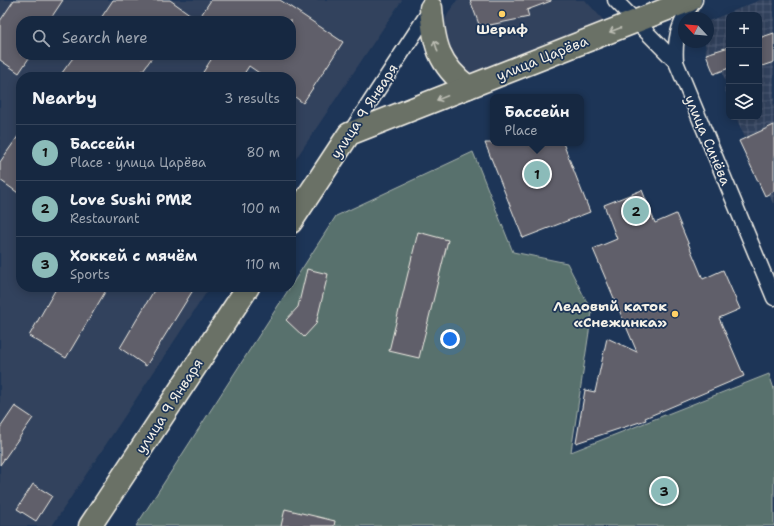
<!DOCTYPE html>
<html lang="en">
<head>
<meta charset="utf-8">
<style>
  :root { --surface:#162841; --page:#23344c; --text:#f1f3f6; --muted:#9ea6b1; --line:#35445a; --accent:#8bbbb9 }
  body { margin:0; font-family:"Shantell Sans",sans-serif; background:var(--page); color:var(--text) }
  .controls { position:absolute; right:12px; top:12px; display:grid; overflow:hidden; border-radius:8px; box-shadow:0 2px 10px #0003 }
  .controls button { width:36px; height:36px; display:grid; place-items:center; padding:0; border:0; border-bottom:1px solid var(--line); background:var(--surface); color:var(--text); font:20px sans-serif }
  .compass { position:absolute; left:678px; top:12px; width:36px; height:36px; border-radius:50%; background:var(--surface); box-shadow:0 2px 10px #0003; rotate:296deg }
  .you { position:absolute; left:450px; top:339px; width:14px; height:14px; margin:-10px; border:3px solid #fff; border-radius:50%; background:#1a73e8; box-shadow:0 0 0 6px #1a73e833 }
  .badge { display:grid; place-items:center; width:26px; height:26px; border-radius:50%; background:var(--accent); color:#111; font-size:13px; font-weight:700 }
  .pin { position:absolute; translate:-50% -50%; border:2px solid #fff; box-shadow:0 1px 4px #0006 }
  .popup { position:absolute; left:490px; top:94px; width:94px; height:52px; box-sizing:border-box; display:grid; place-content:center; border-radius:8px; background:var(--surface); filter:drop-shadow(0 1px 3px #0005); font-size:13px; white-space:nowrap; color:var(--muted) }
  .popup b { font-size:15px; color:var(--text) }
  .popup::after { content:''; position:absolute; left:50%; top:100%; margin-left:-8px; border:8px solid transparent; border-top-color:var(--surface) }
  .list { margin:0; padding:0; list-style:none }
  h2 { display:flex; justify-content:space-between; align-items:center; height:52px; margin:0; padding:0 16px; font-size:17px }
  h2 small { font-size:13px; font-weight:400; color:var(--muted) }
  .list li { display:grid; grid-template-columns:26px 1fr auto; gap:12px; align-items:center; box-sizing:border-box; height:56px; padding:0 16px; border-top:1px solid var(--line) }
  .list b { display:block; font-size:15px; white-space:nowrap }
  .list p { margin:0; font-size:13px; white-space:nowrap; color:var(--muted) }
  .list em { font-size:13px; font-style:normal; color:var(--muted) }
  .icon { flex:none; width:22px; height:22px; fill:none; stroke:currentColor; stroke-width:2; stroke-linecap:round; stroke-linejoin:round }
  .map { position:relative; flex:none; width:774px; height:526px; overflow:hidden }
  .search { position:absolute; background:var(--surface); box-shadow:0 2px 10px #0003; left:16px; top:16px; width:280px; height:44px; display:flex; align-items:center; gap:10px; box-sizing:border-box; padding:0 14px; border-radius:16px; color:var(--muted); font-size:15px }
  .panel { position:absolute; background:var(--surface); box-shadow:0 2px 10px #0003; left:16px; top:72px; width:280px; height:220px; border-radius:16px }
  .map>svg:first-child { display:block }
  .built { fill:#31425d; fill-rule:evenodd }
  .industrial { fill:url(#industrial-grid) }
  .grass { fill:#58716d; stroke:#a6b1aa }
  .building { fill:#615f6b; stroke:#f4f1e8 }
  .lines { fill:none; stroke-linecap:round; stroke-linejoin:round }
  .minor-casing { stroke:#f4f1e8; stroke-width:17 }
  .primary-casing { stroke:#f4f1e8; stroke-width:25 }
  .minor { stroke:#1d3557; stroke-width:14 }
  .primary { stroke:#6a7166; stroke-width:22 }
  .oneway { stroke:#bdbeb4 }
  .poi-dot { fill:#ffd166; stroke:#1d3557; stroke-width:1.5 }
  .labels { text-anchor:middle; dominant-baseline:central; stroke-width:3.5; stroke-linejoin:round; paint-order:stroke }
  .poi-label { font-size:14px; font-weight:bold; fill:#f4f1e8; stroke:#1d3557 }
  .street-label { font-size:14px; fill:#f4f1e8; stroke:#1d3557 }
</style>
</head>
<body>
<div class="map">
<svg width="774" height="526" viewBox="0 0 774 526">
  <defs>
    <pattern id="industrial-grid" width="8" height="8" patternUnits="userSpaceOnUse"><rect width="8" height="8" fill="#31425d"/><path d="M0 4h8M4 0v8" fill="none" stroke="#4f5e74"/></pattern>
  </defs>
  <rect width="100%" height="100%" fill="#1d3557"/>
  <filter id="ink" filterUnits="userSpaceOnUse"><feTurbulence type="fractalNoise" baseFrequency=".025" numOctaves="2"/><feDisplacementMap in="SourceGraphic" scale="8" xChannelSelector="R" yChannelSelector="G"/><feConvolveMatrix kernelMatrix="1 2 1 2 8 2 1 2 1" color-interpolation-filters="sRGB"/></filter>
  <g filter="url(#ink)">
    <g class="built">
      <path d="M0 0H402L291 166V77H21V287H210L52 526H0ZM21 21H291V55H21Z"/>
      <path d="M457 0H585L607 24 468 79 456 72 441 29 448 14Z"/>
    </g>
    <path class="industrial" d="M760 0H774V206L736 117H759V15H729V100L724 88 727 86 722 71 714 74 706 53 705 43 708 42 709 21Z"/>
    <path class="grass" d="M473 152 513 252 567 263 592 312 571 452 769 374 774 389V526H136L336 216Z"/>
    <g class="building">
      <path d="M14 0H63L49 21H21V55H31L19 73 0 60V21Z"/>
      <path d="M113 0H170L198 20 211 0H280L343 42 303 103 291 94V77H265L249 66 242 77H200L214 55H291V21H99Z"/>
      <path d="M470 0H551V1L527 10 529 17 480 27Z"/>
      <path d="M774 33V62L759 67V38Z"/>
      <path d="M729 47V68L714 74 706 54Z"/>
      <path d="M75 55H154L138 77H59Z"/>
      <path d="M774 125V191L765 196 739 141Z"/>
      <path d="M21 132V195L0 180V162Z"/>
      <path d="M485 143H563L590 212 523 238Z"/>
      <path d="M642 190 655 223 676 214 703 279 723 270 740 309 719 318 744 376 645 418 646 420 576 443 585 390 595 392 607 338 637 352 593 249 617 239 604 205Z"/>
      <path d="M418 232 448 240 419 358 389 351Z"/>
      <path d="M307 269 328 274 316 324 304 337 286 320 298 307Z"/>
      <path d="M57 287H108L66 358 29 336Z"/>
      <path d="M156 287H195L146 366 120 348Z"/>
      <path d="M15 406 33 418 0 465V428Z"/>
      <path d="M33 484 52 496 36 521 17 509Z"/>
      <path d="M285 509 335 521 334 526H281Z"/>
    </g>
    <g class="lines">
      <g class="minor-casing">
        <g id="minor">
          <path d="M615 0 676 62 774 298"/>
          <path d="M676 62C674 36 680 21 695 0"/>
          <path d="M349 134 432 7"/>
        </g>
      </g>
      <g class="primary-casing">
        <g id="primary">
          <path d="M431 8C434 44 438 64 468 87"/>
          <path d="M291 222 349 134 690 0"/>
          <path d="M90 526 248 287"/>
        </g>
      </g>
      <use href="#minor" class="minor"/>
      <use href="#primary" class="primary"/>
    </g>
    <defs><path id="oneway-shaft" d="M-6 0H5M1.5-3L5.5 0L1.5 3" fill="none" stroke-width="1.6" stroke-linecap="round" stroke-linejoin="round"/></defs>
    <g class="oneway">
      <use href="#oneway-shaft" transform="translate(615 30) rotate(159)"/>
      <use href="#oneway-shaft" transform="translate(436 46) rotate(-107)"/>
      <use href="#oneway-shaft" transform="translate(442 98) rotate(158)"/>
    </g>
  </g>
  <g class="poi-dot">
    <circle cx="502" cy="14" r="4"/>
    <circle cx="675" cy="314" r="4"/>
  </g>
  <g class="labels">
    <g class="poi-label">
      <text x="502" y="29">Шериф</text>
      <text x="667" y="306" text-anchor="end">Ледовый каток<tspan x="667" dy="16">«Снежинка»</tspan></text>
    </g>
    <g class="street-label">
      <text transform="translate(542 58) rotate(-22)">улица Царёва</text>
      <text transform="translate(364 111) rotate(-57)">улица 9 Января</text>
      <text transform="translate(708 140) rotate(67)">улица Синёва</text>
      <text transform="translate(169 406) rotate(-57)">улица 9 Января</text>
    </g>
  </g>
</svg>
<div class="controls">
<button>+</button>
<button>−</button>
<button><svg class="icon" aria-label="layers" viewBox="0 0 24 24"><path d="M12 4l9 5-9 5-9-5zM3 14l9 5 9-5"/></svg></button>
</div>
<svg class="compass" viewBox="-18 -18 36 36"><path d="M0-13l5 13h-10z" fill="#e53935"/><path d="M0 13l5-13h-10z" fill="#9ea6b1"/></svg>
<div class="you"></div>
<div class="pin badge" style="left:537px;top:174px">1</div>
<div class="popup"><b>Бассейн</b>Place</div>
<div class="pin badge" style="left:636px;top:211px">2</div>
<div class="pin badge" style="left:664px;top:491px">3</div>
<div class="search"><svg class="icon" aria-label="search" viewBox="0 0 24 24"><circle cx="10" cy="10" r="6"/><path d="M15 15l6 6"/></svg>Search here</div>
<section class="panel">
<h2>Nearby<small>3 results</small></h2>
<ul class="list">
<li><span class="badge">1</span><div><b>Бассейн</b><p>Place · улица Царёва</p></div><em>80 m</em></li>
<li><span class="badge">2</span><div><b>Love Sushi PMR</b><p>Restaurant</p></div><em>100 m</em></li>
<li><span class="badge">3</span><div><b>Хоккей с мячём</b><p>Sports</p></div><em>110 m</em></li>
</ul>
</section>
</div>
</body>
</html>
